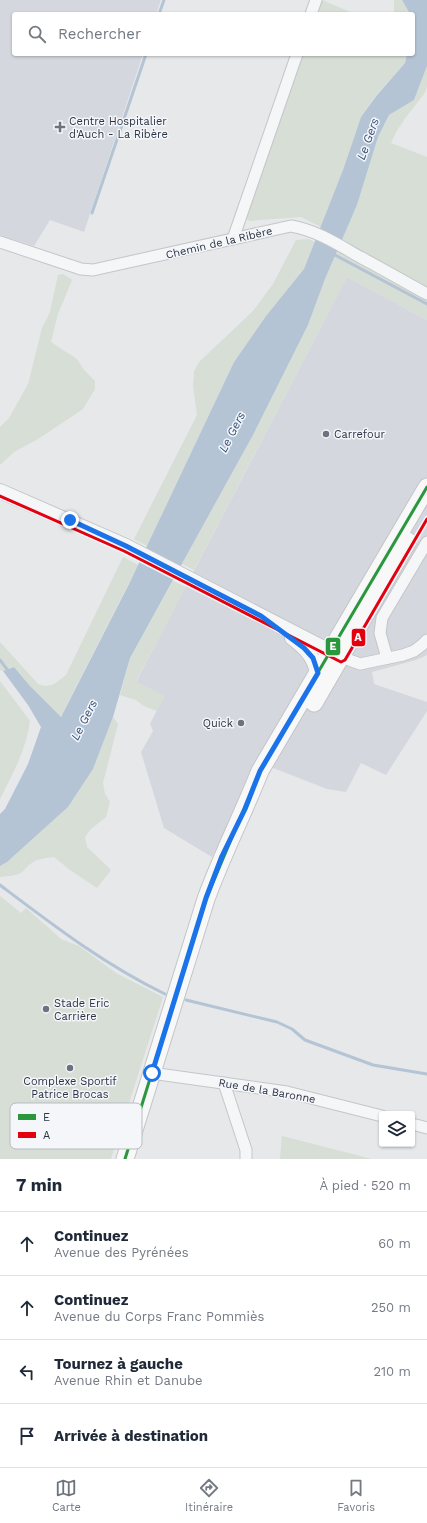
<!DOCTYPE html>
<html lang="fr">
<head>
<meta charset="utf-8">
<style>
  :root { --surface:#fff; --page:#f6f6f7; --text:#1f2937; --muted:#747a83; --line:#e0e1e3; --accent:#6c737f }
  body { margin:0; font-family:"Work Sans",sans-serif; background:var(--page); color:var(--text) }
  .controls { position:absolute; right:12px; bottom:12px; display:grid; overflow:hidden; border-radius:4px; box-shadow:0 1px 3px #0004 }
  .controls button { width:36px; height:36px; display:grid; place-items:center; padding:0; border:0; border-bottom:1px solid var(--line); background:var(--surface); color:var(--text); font:20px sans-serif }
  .stop { position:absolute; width:12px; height:12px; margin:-9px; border:3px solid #1a73e8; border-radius:50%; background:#fff }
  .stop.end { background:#1a73e8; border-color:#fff; box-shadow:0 1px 4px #0008 }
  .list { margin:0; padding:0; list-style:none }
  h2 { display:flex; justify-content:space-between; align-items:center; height:52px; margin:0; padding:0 16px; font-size:17px }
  h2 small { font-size:13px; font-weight:400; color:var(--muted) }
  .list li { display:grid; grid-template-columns:26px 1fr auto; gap:12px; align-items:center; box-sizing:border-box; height:64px; padding:0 16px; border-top:1px solid var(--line) }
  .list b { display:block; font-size:15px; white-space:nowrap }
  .list p { margin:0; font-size:13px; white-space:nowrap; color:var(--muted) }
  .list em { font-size:13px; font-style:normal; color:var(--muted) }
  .icon { flex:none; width:22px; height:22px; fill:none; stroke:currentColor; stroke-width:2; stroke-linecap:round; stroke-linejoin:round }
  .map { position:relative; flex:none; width:427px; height:1159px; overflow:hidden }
  .search { position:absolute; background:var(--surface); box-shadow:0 1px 3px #0004; left:12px; right:12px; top:12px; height:44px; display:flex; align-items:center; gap:10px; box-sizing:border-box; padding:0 14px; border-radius:4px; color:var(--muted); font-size:15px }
  .sheet { height:308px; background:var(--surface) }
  nav { display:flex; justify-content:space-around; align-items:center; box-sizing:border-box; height:56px; border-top:1px solid var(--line); background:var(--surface); font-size:11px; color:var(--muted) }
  nav a { display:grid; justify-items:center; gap:2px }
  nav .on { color:var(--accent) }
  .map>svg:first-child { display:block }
  .built { fill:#d4d7dd }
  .green { fill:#d6ded6 }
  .water { fill:#b4c4d5 }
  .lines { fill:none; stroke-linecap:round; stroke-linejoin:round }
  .stream { stroke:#b4c4d5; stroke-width:3 }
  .minor-casing { stroke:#c4c6c8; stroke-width:13 }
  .tertiary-casing { stroke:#c4c6c8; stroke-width:16 }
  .primary-casing { stroke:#c2c5c8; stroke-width:19 }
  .minor { stroke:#f5f6f7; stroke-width:11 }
  .tertiary { stroke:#f5f6f7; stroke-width:14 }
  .primary { stroke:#f8f8f8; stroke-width:17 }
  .bus-1-casing { stroke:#f4f6f9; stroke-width:6 }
  .bus-2-casing { stroke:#f4f6f9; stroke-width:6 }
  .bus-1 { stroke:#2a973d; stroke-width:3 }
  .bus-2 { stroke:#e3000f; stroke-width:3 }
  .route { stroke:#1a73e8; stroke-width:5 }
  .poi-dot { fill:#6c737f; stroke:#f4f6f9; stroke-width:1.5 }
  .labels { text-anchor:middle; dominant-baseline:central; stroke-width:3; stroke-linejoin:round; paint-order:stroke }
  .poi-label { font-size:11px; fill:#2b3445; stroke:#f4f6f9; text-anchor:start }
  .street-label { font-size:11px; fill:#2b3445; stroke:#f4f6f9 }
  .water-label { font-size:12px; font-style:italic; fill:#34527a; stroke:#f4f6f9 }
  .key { fill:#f4f6f9; stroke:#b8bcc3; stroke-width:1 }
  .key-label { font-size:11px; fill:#2b3445 }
  .line-badge { stroke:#f4f6f9; stroke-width:1.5 }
  .badge-label { font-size:11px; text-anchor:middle; font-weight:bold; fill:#fff }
</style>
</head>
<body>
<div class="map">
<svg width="427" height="1159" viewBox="0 0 427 1159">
  <rect width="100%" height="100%" fill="#e6e8ea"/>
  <g class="built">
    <path d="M0 0H161L156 14H14V54H143L84 232 50 220 34 246 0 235Z"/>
    <path d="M347 277 427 320V655L416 660 372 672 374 684 427 702V711L386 775 361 763 346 792 327 789 258 762 212 857 164 828 141 752 153 731 150 724 164 696 136 682Z"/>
  </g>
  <g class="green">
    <path d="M322 0 355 14H317Z"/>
    <path d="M394 0H402L410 14H394Z"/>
    <path d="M303 54H407L405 63 377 94 361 117 343 170 321 227 301 217 249 221 246 217Z"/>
    <path d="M427 66V87L424 94 406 117 396 132 391 143 427 157V320L347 277 194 570 182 564 253 435 308 325 325 279 357 205 378 137 389 115 414 100Z"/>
    <path d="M308 239 315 242 304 269 266 316 234 362 147 546 134 539 197 415 193 386 194 371 199 362 253 311 273 284 296 240Z"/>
    <path d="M63 274 72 280 58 314 51 342 77 359 84 370 95 381V389L83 409 38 439 14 452 0 465V427L9 418 28 384 42 328 50 312 58 275Z"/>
    <path d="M123 557 138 565 60 718 30 686 14 667 3 671 0 670V642L38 684C52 689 55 683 66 675Z"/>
    <path d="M173 581 186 587 136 681 165 696 157 711 144 706 136 700 120 695 130 658Z"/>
    <path d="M0 681 30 721C26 750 13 773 0 799Z"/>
    <path d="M113 717 118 724 103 783 105 794 110 802 106 817 91 829 85 837 87 847 111 870 97 888 70 870 54 857C45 858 36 859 29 865 26 867 25 870 22 872 17 876 7 876 0 877V866L7 862 68 807 93 769Z"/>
    <path d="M0 896 21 913 26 908 61 939 79 946 116 973 163 997 111 1159H0Z"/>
    <path d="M282 1136 372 1159H280Z"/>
  </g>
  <path class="water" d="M402 0H427V66L414 100 389 115 378 137 357 205 325 279 308 325 253 435 130 658 113 717 93 769 68 807 7 862 0 866V814L5 809 28 764 41 727 28 705 3 671 14 667 30 686 61 717 129 584 234 362 266 316 304 269 343 170 361 117 377 95 405 63 407 54H413V14H410Z"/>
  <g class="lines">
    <g class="stream">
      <path d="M159 14 164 0"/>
      <path d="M92 213 146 54"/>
      <path d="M333 254 427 304"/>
      <path d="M0 660 9 672"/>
      <path d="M0 885C53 925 105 965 165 994"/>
      <path d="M186 1000 277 1022 292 1029 305 1040 373 1065 427 1074"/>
    </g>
    <g class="minor-casing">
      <g id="minor">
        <path d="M311 14 316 0"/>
        <path d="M233 239 297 54"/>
        <path d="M0 242 81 269 93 270 291 226C316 230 339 245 360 257 383 269 405 282 427 294"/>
        <path d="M341 657 360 664 403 655 414 651 422 645 427 640"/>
        <path d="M387 658 380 633 382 618 427 542"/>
        <path d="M151 1073 287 1092 382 1116"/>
        <path d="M224 1083 246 1150V1159"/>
        <path d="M412 1124 427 1128"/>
      </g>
    </g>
    <g class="tertiary-casing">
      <g id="tertiary">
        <path d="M0 491 126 546 339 656"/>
        <path d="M292 638C305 648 314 656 317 673"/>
      </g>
    </g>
    <g class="primary-casing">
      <g id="primary">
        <path d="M314 703 408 541"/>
        <path d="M125 1159 206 899C222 855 243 814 260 771L427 487"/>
      </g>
    </g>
    <use href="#minor" class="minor"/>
    <use href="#tertiary" class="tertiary"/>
    <use href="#primary" class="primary"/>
    <g class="bus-1-casing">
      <path id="bus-1" d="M125 1159 206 899 260 771 427 487"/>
    </g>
    <g class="bus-2-casing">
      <path id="bus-2" d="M0 496 124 551 341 662 345 660 427 519"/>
    </g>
    <use href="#bus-1" class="bus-1"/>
    <use href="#bus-2" class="bus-2"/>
  </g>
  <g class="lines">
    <path class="route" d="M70 520 126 546 261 616 304 648 313 658 318 673 260 771 245 809 222 856 206 898 152 1073"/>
  </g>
  <g class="poi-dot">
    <path d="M58 121h4v4h4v4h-4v4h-4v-4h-4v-4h4z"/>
    <circle cx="326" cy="434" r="4"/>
    <circle cx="241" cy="723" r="4"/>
    <circle cx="46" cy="1009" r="4"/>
    <circle cx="70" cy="1068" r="4"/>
  </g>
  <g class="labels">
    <g class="poi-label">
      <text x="69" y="121">Centre Hospitalier<tspan x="69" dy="13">d'Auch - La Ribère</tspan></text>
      <text x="334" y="434">Carrefour</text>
      <text x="233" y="723" text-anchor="end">Quick</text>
      <text x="54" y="1003">Stade Eric<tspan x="54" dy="13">Carrière</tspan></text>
      <text x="70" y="1081" text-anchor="middle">Complexe Sportif<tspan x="70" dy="13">Patrice Brocas</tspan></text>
    </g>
    <g class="street-label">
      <text transform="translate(219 243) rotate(-13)">Chemin de la Ribère</text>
      <text transform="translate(267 1091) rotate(10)">Rue de la Baronne</text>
    </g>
    <g class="water-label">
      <text transform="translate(368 139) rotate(-70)">Le Gers</text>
      <text transform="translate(232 432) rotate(-63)">Le Gers</text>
      <text transform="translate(84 720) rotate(-63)">Le Gers</text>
    </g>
  </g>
  <rect x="10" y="1103" width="132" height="46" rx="6" class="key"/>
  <rect x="18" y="1114" width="18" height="6" fill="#2a973d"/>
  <rect x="18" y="1132" width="18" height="6" fill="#e3000f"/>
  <g class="key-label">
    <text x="43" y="1121">E</text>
    <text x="43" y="1139">A</text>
  </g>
  <g class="line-badge">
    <rect x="351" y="628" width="15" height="19" rx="4" fill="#e3000f"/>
    <rect x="325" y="637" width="16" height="19" rx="4" fill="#2a973d"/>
  </g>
  <g class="badge-label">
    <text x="358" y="641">A</text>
    <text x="333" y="650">E</text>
  </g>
</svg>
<div class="controls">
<button><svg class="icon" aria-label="layers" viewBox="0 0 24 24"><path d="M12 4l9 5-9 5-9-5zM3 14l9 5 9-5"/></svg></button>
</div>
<div class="stop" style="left:152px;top:1073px"></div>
<div class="stop end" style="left:70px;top:520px"></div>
<div class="search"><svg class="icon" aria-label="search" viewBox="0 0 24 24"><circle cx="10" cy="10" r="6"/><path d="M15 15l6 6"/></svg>Rechercher</div>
</div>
<section class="sheet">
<h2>7 min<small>À pied · 520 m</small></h2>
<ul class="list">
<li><svg class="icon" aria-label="ahead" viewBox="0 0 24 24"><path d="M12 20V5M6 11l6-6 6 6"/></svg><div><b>Continuez</b><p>Avenue des Pyrénées</p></div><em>60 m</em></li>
<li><svg class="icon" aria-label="ahead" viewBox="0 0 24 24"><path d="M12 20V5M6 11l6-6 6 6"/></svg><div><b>Continuez</b><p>Avenue du Corps Franc Pommiès</p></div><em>250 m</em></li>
<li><svg class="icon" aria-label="left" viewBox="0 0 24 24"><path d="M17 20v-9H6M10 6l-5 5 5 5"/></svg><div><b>Tournez à gauche</b><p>Avenue Rhin et Danube</p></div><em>210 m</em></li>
<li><svg class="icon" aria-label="arrive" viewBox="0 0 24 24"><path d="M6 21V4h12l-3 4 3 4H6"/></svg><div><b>Arrivée à destination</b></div></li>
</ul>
</section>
<nav>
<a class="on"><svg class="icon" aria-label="map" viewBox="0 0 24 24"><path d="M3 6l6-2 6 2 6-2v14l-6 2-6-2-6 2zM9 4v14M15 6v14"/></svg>Carte</a>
<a><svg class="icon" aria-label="directions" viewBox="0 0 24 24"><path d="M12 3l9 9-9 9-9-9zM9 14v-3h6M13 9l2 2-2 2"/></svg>Itinéraire</a>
<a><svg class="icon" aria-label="saved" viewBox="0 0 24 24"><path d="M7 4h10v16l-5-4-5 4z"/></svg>Favoris</a>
</nav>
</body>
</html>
